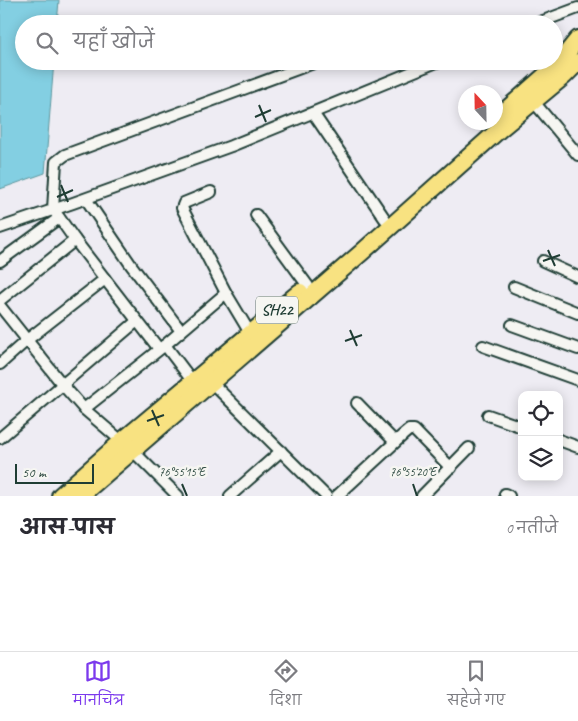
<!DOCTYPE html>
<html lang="hi">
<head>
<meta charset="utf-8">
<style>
  :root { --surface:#fff; --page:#f2f2f3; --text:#2b2b33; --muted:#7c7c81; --line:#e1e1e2; --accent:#7c3aed }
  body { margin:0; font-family:Caveat,"Playpen Sans Deva",sans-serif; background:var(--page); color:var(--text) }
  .controls { position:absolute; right:15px; bottom:15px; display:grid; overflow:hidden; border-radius:10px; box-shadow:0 2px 12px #0003 }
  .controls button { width:45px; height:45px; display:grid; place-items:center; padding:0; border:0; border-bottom:1px solid var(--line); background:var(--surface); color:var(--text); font:25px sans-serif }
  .compass { position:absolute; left:458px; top:85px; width:45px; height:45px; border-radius:50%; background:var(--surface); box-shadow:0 2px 12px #0003; rotate:338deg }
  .scale { position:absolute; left:15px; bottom:12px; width:79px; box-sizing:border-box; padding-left:5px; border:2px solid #1f3d34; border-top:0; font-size:14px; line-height:18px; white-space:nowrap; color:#1f3d34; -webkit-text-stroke:4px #f6f6f2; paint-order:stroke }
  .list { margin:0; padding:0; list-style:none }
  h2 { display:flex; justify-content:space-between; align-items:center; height:65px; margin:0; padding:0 20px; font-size:21px }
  h2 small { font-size:16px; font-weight:400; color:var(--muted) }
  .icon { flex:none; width:28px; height:28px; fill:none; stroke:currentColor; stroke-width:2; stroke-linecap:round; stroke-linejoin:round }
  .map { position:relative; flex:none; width:578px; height:496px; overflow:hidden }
  .search { position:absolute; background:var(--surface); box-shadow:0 2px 12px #0003; left:15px; right:15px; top:15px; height:55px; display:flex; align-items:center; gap:12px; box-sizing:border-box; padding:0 18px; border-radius:28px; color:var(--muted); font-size:19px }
  .sheet { height:155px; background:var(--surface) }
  nav { display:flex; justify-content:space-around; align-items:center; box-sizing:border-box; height:70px; border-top:1px solid var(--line); background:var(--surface); font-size:14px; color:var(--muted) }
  nav a { display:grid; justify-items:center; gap:2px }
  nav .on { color:var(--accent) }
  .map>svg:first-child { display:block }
  .water { fill:#83cfe2; stroke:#5b959c }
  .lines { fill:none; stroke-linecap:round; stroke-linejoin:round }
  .street-casing { stroke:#1f3d34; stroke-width:14 }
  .primary-casing { stroke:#1f3d34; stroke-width:20 }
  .street { stroke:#f6f6f2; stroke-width:10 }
  .primary { stroke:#f8e281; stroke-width:16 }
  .ticks { fill:none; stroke:#1f3d34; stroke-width:2 }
  .labels { text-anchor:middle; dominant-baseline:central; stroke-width:5; stroke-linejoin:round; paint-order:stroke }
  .shield { fill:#f6f6f2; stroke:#60746d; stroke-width:1 }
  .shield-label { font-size:16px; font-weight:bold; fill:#1f3d34 }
  .ticks-label { font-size:12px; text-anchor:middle; fill:#1f3d34; stroke:#f6f6f2; stroke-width:5; stroke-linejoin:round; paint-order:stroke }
</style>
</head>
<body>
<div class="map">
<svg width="578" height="496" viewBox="0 0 578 496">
  <rect width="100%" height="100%" fill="#eeecf3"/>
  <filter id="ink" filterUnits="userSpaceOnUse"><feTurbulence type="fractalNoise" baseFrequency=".02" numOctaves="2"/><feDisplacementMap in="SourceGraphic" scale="10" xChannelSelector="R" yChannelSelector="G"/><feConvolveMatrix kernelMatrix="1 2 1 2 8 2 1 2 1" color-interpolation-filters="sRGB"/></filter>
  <g filter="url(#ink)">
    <path class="water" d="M0 0H59L57 24H24V61H54L45 173 0 189Z"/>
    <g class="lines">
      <g class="street-casing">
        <g id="street">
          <path d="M535 24 578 8"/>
          <path d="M534 102 578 155"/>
          <path d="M313 113 385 219"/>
          <path d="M211 192 184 203 182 208 226 293 250 333"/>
          <path d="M86 199 131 265 181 331"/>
          <path d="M256 215 308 286"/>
          <path d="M0 228 73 203 231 146 439 61"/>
          <path d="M0 261 59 218"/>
          <path d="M543 261 578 277"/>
          <path d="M514 287 578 313"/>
          <path d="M0 300 75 240"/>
          <path d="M0 306 62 384 84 409 133 451 178 496"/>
          <path d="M512 325 578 349"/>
          <path d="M165 345 193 382"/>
          <path d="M483 346 578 380"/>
          <path d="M159 349 75 240 53 209 56 162 65 155 319 61"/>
          <path d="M0 364 27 340 105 279"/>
          <path d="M212 383 326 496"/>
          <path d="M357 403 395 442"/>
          <path d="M84 409 165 345 226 293"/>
          <path d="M488 415 522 427"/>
          <path d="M0 438 137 321"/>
          <path d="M559 440 578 447"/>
          <path d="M505 494 509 496"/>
          <path d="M230 496 281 451"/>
          <path d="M337 496 403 435 409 430H414L451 468"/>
          <path d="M422 496 469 448"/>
        </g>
      </g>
      <g class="primary-casing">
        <g id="primary">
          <path d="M497 118 557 65 578 39"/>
          <path d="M60 496 121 442 300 292"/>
          <path d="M80 496 361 253 500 129 564 76 578 62"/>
        </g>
      </g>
      <use href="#street" class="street"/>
      <use href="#primary" class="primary"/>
    </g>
  </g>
  <path class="ticks" d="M259 105 266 122M255 117 271 110M61 185 68 202M57 197 73 190M548 250 555 266M543 261 560 255M350 330 357 346M345 341 362 335M152 410 159 426M147 421 164 415M182 484 187 496M413 484 417 496"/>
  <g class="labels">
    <rect class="shield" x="256" y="296.5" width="42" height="27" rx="4"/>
    <g class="shield-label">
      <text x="277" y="310">SH22</text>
    </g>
  </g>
  <g class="ticks-label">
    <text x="182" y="476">76°55'15"E</text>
    <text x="413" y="476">76°55'20"E</text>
  </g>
</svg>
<div class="controls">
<button><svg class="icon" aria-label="locate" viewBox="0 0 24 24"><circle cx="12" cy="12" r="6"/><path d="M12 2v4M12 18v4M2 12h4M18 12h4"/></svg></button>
<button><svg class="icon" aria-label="layers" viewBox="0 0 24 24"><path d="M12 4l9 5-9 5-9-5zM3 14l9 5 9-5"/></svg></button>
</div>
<svg class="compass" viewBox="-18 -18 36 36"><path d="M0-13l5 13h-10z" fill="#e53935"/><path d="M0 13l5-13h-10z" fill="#7c7c81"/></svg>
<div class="scale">50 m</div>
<div class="search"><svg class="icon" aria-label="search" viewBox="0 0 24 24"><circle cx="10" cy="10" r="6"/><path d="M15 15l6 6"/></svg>यहाँ खोजें</div>
</div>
<section class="sheet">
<h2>आस-पास<small>0 नतीजे</small></h2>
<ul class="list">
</ul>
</section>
<nav>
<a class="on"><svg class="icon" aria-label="map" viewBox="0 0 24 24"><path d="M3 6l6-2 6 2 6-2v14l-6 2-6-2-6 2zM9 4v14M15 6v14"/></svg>मानचित्र</a>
<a><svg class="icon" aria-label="directions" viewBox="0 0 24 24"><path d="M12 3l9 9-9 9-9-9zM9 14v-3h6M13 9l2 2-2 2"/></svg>दिशा</a>
<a><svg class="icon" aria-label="saved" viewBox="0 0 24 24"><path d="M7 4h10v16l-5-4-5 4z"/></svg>सहेजे गए</a>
</nav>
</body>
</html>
